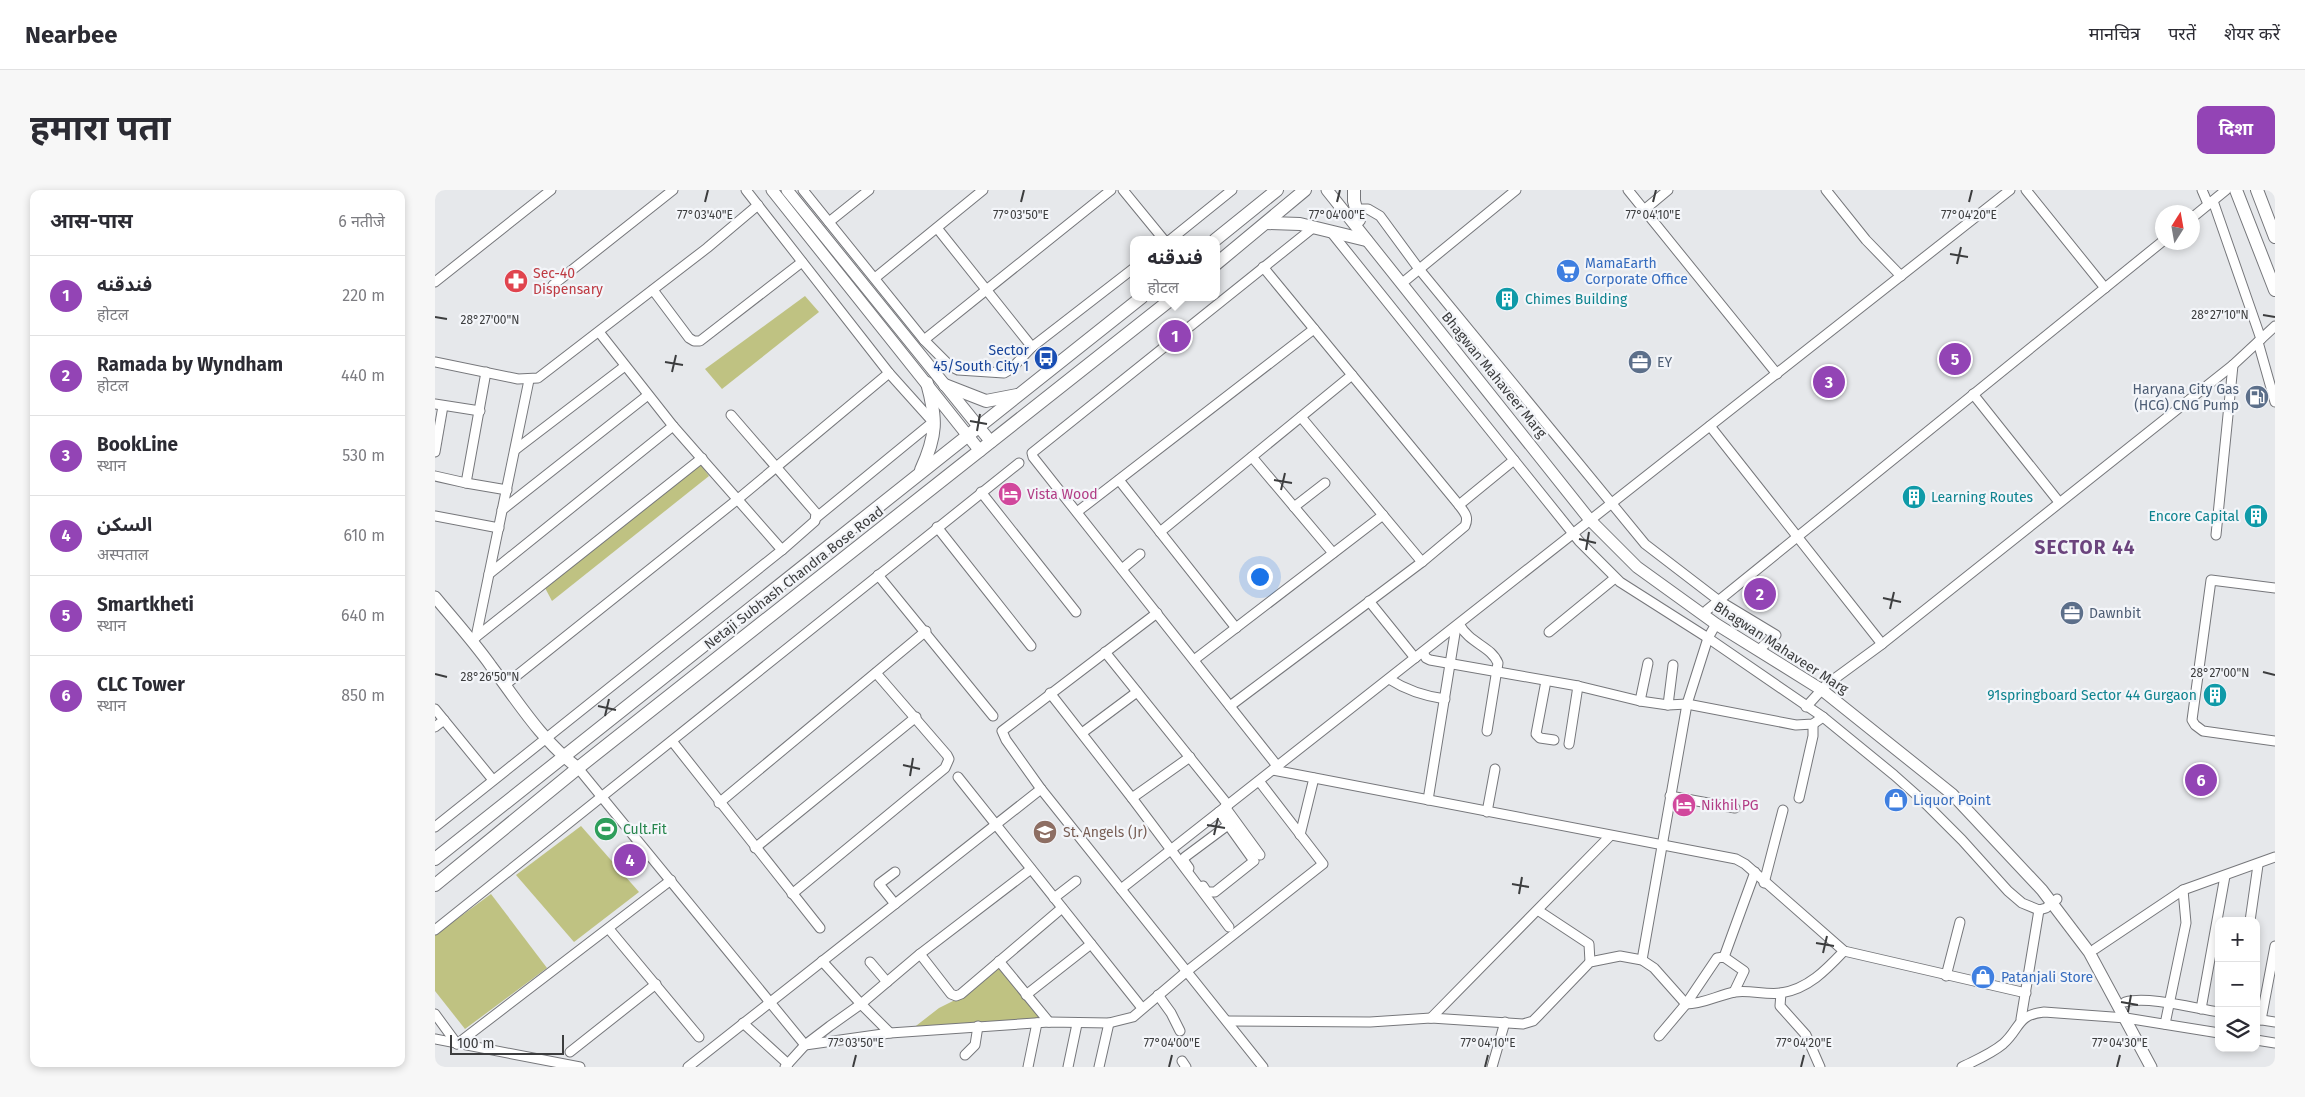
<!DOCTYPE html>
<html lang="hi">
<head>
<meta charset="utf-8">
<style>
  :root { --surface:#fff; --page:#f7f7f7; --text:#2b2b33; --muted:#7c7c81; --line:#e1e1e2; --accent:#9344b5 }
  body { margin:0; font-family:"Fira Sans","Noto Sans Arabic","Noto Sans Devanagari",sans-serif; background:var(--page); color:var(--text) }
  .controls { position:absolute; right:15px; bottom:15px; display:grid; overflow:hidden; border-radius:10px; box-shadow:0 2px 8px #0003 }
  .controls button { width:45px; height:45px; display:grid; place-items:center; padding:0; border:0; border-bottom:1px solid var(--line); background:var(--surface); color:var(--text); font:25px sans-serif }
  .compass { position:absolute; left:1720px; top:15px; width:45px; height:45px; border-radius:50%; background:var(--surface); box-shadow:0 2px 8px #0003; rotate:11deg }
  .scale { position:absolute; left:15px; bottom:12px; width:114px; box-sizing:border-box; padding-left:5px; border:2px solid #3c3d3e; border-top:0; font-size:14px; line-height:18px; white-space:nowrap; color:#3c3d3e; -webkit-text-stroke:4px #f3f5f9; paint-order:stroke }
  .you { position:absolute; left:824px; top:386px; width:18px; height:18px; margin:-12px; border:4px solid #fff; border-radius:50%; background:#1a73e8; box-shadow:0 0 0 8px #1a73e833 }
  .badge { display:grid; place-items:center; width:32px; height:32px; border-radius:50%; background:var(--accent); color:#fff; font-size:16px; font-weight:700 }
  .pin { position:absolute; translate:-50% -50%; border:2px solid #fff; box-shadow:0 1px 5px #0006 }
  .popup { position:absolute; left:695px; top:46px; width:90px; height:65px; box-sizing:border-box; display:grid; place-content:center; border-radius:10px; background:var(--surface); filter:drop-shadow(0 1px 4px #0005); font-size:16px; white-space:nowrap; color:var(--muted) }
  .popup b { font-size:19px; color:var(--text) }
  .popup::after { content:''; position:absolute; left:50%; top:100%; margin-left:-10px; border:10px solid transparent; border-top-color:var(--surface) }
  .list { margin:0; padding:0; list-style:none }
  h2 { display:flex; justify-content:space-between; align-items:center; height:65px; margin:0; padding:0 20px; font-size:21px }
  h2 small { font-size:16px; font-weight:400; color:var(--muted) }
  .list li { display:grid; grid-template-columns:32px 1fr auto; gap:15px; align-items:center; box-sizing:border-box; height:80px; padding:0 20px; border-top:1px solid var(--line) }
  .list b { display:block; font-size:19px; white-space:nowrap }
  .list p { margin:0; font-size:16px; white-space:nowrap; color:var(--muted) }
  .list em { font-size:16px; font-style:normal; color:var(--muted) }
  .icon { flex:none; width:28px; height:28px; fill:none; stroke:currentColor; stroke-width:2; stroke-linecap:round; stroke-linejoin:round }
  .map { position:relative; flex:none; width:1840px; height:877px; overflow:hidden; border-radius:10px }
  header { display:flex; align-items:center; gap:30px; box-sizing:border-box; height:70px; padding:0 25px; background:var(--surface); border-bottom:1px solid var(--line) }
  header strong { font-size:24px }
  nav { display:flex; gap:28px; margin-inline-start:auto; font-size:18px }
  .intro { display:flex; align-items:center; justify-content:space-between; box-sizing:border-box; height:120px; padding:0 30px }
  h1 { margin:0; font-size:35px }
  .button { padding:12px 22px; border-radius:10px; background:var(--accent); color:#fff; font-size:18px; font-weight:700 }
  main { display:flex; gap:30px; padding:0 30px }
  aside { flex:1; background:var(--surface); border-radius:10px; box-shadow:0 2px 8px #0003 }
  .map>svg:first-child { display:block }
  .green { fill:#bfc282 }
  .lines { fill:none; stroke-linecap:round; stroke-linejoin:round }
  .minor-casing { stroke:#76777b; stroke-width:11 }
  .tertiary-casing { stroke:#76777b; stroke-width:13 }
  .secondary-casing { stroke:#76777b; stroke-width:14 }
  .minor { stroke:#fff; stroke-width:9 }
  .tertiary { stroke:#fff; stroke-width:11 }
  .secondary { stroke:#fff; stroke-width:12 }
  .ticks { fill:none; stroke:#3c3d3e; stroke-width:2 }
  .labels { text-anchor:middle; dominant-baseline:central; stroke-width:4.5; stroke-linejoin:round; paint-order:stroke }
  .shop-label { font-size:14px; fill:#366cbe; stroke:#f3f5f9; text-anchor:start }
  .health-label { font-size:14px; fill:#be3a42; stroke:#f3f5f9; text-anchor:start }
  .culture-label { font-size:14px; fill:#0d838f; stroke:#f3f5f9; text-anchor:start }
  .transit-label { font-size:14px; fill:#164399; stroke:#f3f5f9; text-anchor:end }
  .service-label { font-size:14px; fill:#4e5e75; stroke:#f3f5f9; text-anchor:start }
  .street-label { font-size:14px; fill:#3c3d3e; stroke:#f3f5f9 }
  .hotel-label { font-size:14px; fill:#b23c85; stroke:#f3f5f9; text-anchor:start }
  .leisure-label { font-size:14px; fill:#27864d; stroke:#f3f5f9; text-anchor:start }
  .education-label { font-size:14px; fill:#785e54; stroke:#f3f5f9; text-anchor:start }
  .district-label { font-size:19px; font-weight:bold; letter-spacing:1px; fill:#6b447d; stroke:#f3f5f9 }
  .ticks-label { font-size:12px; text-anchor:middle; fill:#3c3d3e; stroke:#f3f5f9; stroke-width:4.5; stroke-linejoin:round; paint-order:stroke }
</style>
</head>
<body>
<header>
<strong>Nearbee</strong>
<nav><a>मानचित्र</a><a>परतें</a><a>शेयर करें</a></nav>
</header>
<div class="intro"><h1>हमारा पता</h1><a class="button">दिशा</a></div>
<main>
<aside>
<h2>आस-पास<small>6 नतीजे</small></h2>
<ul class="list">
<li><span class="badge">1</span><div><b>فندقنه</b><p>होटल</p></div><em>220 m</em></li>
<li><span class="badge">2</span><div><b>Ramada by Wyndham</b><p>होटल</p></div><em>440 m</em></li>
<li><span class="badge">3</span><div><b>BookLine</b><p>स्थान</p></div><em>530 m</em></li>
<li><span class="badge">4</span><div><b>السكن</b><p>अस्पताल</p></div><em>610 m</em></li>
<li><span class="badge">5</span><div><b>Smartkheti</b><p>स्थान</p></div><em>640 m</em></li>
<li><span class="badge">6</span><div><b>CLC Tower</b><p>स्थान</p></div><em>850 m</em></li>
</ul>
</aside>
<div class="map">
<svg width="1840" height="877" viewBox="0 0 1840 877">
  <rect width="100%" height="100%" fill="#e6e8eb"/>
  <g class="green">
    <path d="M370 106 384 122 287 199 270 179Z"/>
    <path d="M266 275 274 286 117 411 109 396Z"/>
    <path d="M146 636 204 702 139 752 81 685Z"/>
    <path d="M56 704 112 778 30 839 0 801V745Z"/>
    <path d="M564 774 609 830 477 839 504 818 520 810Z"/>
  </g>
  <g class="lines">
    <g class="minor-casing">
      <g id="minor">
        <path d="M311 0 454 183 498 232 382 327"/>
        <path d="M368 0 489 150"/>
        <path d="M676 0 489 150 515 176 523 180 569 183 576 179 597 157 699 78"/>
        <path d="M688 0 729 50"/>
        <path d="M1193 0 1342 184"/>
        <path d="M1391 0 1431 50 1466 86"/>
        <path d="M1591 0 1670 98"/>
        <path d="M1767 0 1773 14"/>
        <path d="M1778 11 1826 149"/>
        <path d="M920 19H933L945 26 984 79 1210 354 1283 410 1341 445 1328 456"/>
        <path d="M1209 20 1233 0"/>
        <path d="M1758 27 1791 0"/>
        <path d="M394 32 434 0"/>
        <path d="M502 38 597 157"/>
        <path d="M896 42 1144 351 1185 392 1273 448 1388 527 1459 585 1486 609 1527 650 1573 701 1587 713 1604 720 1611 718 1622 709"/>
        <path d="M735 50 797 0"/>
        <path d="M440 88 548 0"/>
        <path d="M971 90 1081 0"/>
        <path d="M0 92 116 0"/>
        <path d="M118 95 238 0"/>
        <path d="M218 100 254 148 259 151H265L367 72"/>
        <path d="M164 142 238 236 347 360 380 331 381 323 296 225"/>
        <path d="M1823 152 1840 212"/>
        <path d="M0 172 83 189 103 188 272 58 323 15"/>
        <path d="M1538 204 1624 312"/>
        <path d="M0 214 45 221"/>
        <path d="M866 227 987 372"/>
        <path d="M1275 236 1447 454"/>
        <path d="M80 260 190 176"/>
        <path d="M0 262 8 216"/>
        <path d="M817 267 898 363"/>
        <path d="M0 286 31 293 51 182"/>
        <path d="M684 290 801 438"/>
        <path d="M31 293 72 300"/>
        <path d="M546 302 641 422"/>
        <path d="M1024 315 1079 270"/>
        <path d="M859 317 890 293"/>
        <path d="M67 320 213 205"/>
        <path d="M642 322 879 139"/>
        <path d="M0 326 64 338"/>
        <path d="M502 337 596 456"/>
        <path d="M725 342 917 185"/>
        <path d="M1781 345 1798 175"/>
        <path d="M687 379 705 364"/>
        <path d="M54 384 238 236"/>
        <path d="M443 385 558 526"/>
        <path d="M1840 398 1776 390 1757 530 1760 535 1768 541 1840 551"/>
        <path d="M934 411 980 468"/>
        <path d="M1272 420 1728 51"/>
        <path d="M722 423 567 541 571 550 606 599 828 877"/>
        <path d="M1024 434C1035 454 1056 456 1063 473L1052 541"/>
        <path d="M1114 442 1180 388"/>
        <path d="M41 447 267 268"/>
        <path d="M41 447 94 190"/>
        <path d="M670 462 793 615"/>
        <path d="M988 462 991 468 995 470 1143 496 1134 554"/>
        <path d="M759 470 948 325"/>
        <path d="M954 489C971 500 989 506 1010 509"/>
        <path d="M1111 491 1101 544 1105 548 1119 550"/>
        <path d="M70 495 303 309 454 183"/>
        <path d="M1143 496 1205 511 1233 515 1252 514 1361 535 1378 534 1388 527"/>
        <path d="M615 503 697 608 794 737"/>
        <path d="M1205 511 1213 473"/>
        <path d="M1233 515 1238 475"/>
        <path d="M795 516 987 372 1030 336C1034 327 1030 323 1024 315L828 77"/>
        <path d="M1371 517 1391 495 1447 454 1798 175 1840 136"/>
        <path d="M0 519 58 590"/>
        <path d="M0 537 9 530"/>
        <path d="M647 543 702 502"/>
        <path d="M237 551 385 738"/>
        <path d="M843 577 598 267 597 263 879 37"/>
        <path d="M143 578 370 855"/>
        <path d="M838 580 1301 669 1310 674 1409 761 1591 803"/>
        <path d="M523 587 707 818"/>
        <path d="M1235 606 1300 618"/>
        <path d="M697 608 755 567"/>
        <path d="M1364 608 1378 546V534"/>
        <path d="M993 610 1021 437"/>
        <path d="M284 613 491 441"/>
        <path d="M790 617 825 665"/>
        <path d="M1052 622 1060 579"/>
        <path d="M0 637 347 360"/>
        <path d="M865 645 879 588"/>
        <path d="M320 658 481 527"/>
        <path d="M754 678 749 671 750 667 793 635"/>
        <path d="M1329 693 1348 620"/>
        <path d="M768 696 772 702H780L819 671 784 622"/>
        <path d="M686 699 1575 0"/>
        <path d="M357 704 510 578 514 569 512 565 441 483"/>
        <path d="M619 708 641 691"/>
        <path d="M460 714 444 694 460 682"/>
        <path d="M1104 721 1154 754 1155 772"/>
        <path d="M1815 731 1823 675"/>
        <path d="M174 739 264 847"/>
        <path d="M0 740 584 273"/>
        <path d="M1660 759 1748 700 1840 667"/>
        <path d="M485 764 516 804 521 806 526 804 627 718"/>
        <path d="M1289 767 1320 682"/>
        <path d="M1207 770 1252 514 1273 448 1281 434"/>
        <path d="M387 771 426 814 455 843"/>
        <path d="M564 771 614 832"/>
        <path d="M435 772 452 792"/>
        <path d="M1511 786 1525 732"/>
        <path d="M1346 803 1345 816 1371 845 1385 877"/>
        <path d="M591 805 656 754"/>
        <path d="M723 805 736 823 745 841"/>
        <path d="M1690 812C1714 806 1758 818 1784 822"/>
        <path d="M1766 819 1790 686"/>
        <path d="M0 824 22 854"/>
        <path d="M996 828 1175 646"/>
        <path d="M1586 829 1604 720"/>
        <path d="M1821 829 1840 832"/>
        <path d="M1826 830 1840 756"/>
        <path d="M792 831 935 832 996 828 1088 834 1098 831 1104 825 1155 772 1185 766 1207 770 1219 778 1251 814C1269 814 1283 805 1300 802 1315 800 1331 805 1346 803 1373 799 1391 780 1409 761"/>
        <path d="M308 833 353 874"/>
        <path d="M1730 834 1751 733 1748 700"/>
        <path d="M1224 846 1251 814 1282 768 1289 767 1309 781 1299 802"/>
        <path d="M0 849 145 877"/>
        <path d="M1821 850 1840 853"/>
        <path d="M22 854 236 690"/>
        <path d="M370 855 455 843 614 832 674 833 698 827 751 782 888 674 824 591"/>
        <path d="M135 862 221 794"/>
        <path d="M530 865 540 855 543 836"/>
        <path d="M747 871 751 877"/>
        <path d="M253 877 606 599"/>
        <path d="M350 877 370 855 395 836 426 814 485 764 596 679"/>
        <path d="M593 877 602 833"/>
        <path d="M633 877 642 834"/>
        <path d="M664 877 674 833"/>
        <path d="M1057 877 1070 832"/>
        <path d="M1527 877C1541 870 1556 864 1568 854 1586 838 1581 825 1609 822L1691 828 1784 843"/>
      </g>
    </g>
    <g class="tertiary-casing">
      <g id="tertiary">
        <path d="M337 0 545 261"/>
        <path d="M352 0 556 252"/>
        <path d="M892 0 1155 330 1202 377 1281 434 1387 500 1517 604 1607 700 1654 762 1716 877"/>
        <path d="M0 407C19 430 39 452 56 476 83 512 107 551 143 578"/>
      </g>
    </g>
    <g class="secondary-casing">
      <g id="secondary">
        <path d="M919 0V11L924 30"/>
        <path d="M1801 0 1840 100"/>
        <path d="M1822 0 1840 47"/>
        <path d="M831 33 865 34 931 50"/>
        <path d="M780 50 842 0"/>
        <path d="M781 74 870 0"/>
        <path d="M510 195 551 211 582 205"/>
        <path d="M486 280C502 245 502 229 492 193"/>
        <path d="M0 669 707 107"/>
        <path d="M0 695 143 578 739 107"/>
      </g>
    </g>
    <use href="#minor" class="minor"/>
    <use href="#tertiary" class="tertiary"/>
    <use href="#secondary" class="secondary"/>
  </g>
  <path class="ticks" d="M270 12 273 0M586 12 589 0M902 12 905 0M1218 12 1221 0M1534 12 1537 0M1515 64 1533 67M1522 74 1526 57M1828 125 1840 127M0 127 12 129M230 172 248 175M237 182 241 165M535 231 552 234M542 241 545 224M839 290 857 293M846 300 850 283M1144 349 1161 353M1151 360 1154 342M1448 408 1466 412M1455 419 1459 402M1828 482 1840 485M0 484 12 487M163 516 181 520M170 526 174 509M468 575 485 579M475 586 478 568M772 635 790 638M779 645 783 628M1077 694 1094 697M1084 704 1087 687M1381 753 1399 756M1388 763 1392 746M1686 812 1703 815M1693 822 1696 805M418 877 421 865M734 877 737 865M1050 877 1053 865M1366 877 1369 865M1682 877 1685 865"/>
  <defs>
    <g id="supermarket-disc" transform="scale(1.25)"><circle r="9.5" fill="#3f7fe0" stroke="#f3f5f9"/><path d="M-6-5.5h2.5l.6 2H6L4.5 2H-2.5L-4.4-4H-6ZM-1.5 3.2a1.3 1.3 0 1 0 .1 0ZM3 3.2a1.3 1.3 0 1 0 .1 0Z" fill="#fff"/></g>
    <g id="pharmacy-disc" transform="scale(1.25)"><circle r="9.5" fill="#e0444e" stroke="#f3f5f9"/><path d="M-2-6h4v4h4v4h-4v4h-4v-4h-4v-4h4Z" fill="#fff"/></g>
    <g id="building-disc" transform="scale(1.25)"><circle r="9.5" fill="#0f9aa8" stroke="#f3f5f9"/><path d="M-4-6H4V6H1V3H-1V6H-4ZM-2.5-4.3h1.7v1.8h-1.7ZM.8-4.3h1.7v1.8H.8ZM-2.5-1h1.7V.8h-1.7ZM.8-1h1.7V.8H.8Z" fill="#fff"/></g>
    <g id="bus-disc" transform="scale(1.25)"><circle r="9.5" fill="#1a4fb4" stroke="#f3f5f9"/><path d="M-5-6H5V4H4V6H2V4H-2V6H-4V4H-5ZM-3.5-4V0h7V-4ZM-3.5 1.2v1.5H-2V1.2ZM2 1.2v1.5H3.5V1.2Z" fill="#fff"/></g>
    <g id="office-disc" transform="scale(1.25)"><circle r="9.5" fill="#5c6f8a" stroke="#f3f5f9"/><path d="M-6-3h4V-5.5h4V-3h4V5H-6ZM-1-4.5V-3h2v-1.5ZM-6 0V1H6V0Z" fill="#fff"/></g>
    <g id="fuel-disc" transform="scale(1.25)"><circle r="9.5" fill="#5c6f8a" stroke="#f3f5f9"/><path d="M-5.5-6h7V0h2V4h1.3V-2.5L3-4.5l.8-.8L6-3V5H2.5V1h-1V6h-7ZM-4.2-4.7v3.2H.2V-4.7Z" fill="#fff"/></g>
    <g id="hotel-disc" transform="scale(1.25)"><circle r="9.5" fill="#d1479c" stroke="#f3f5f9"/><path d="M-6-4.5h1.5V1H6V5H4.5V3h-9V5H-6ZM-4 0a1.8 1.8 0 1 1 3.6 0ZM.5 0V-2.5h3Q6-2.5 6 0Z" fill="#fff"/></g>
    <g id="shop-disc" transform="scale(1.25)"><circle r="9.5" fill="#3f7fe0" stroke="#f3f5f9"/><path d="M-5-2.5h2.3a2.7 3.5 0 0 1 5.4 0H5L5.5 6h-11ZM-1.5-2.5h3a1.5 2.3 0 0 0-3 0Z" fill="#fff"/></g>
    <g id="stadium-disc" transform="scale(1.25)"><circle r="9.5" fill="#2e9e5b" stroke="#f3f5f9"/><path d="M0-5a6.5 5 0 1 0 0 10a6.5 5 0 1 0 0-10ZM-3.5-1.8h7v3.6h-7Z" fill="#fff"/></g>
    <g id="school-disc" transform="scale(1.25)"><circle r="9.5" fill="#8d6e63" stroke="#f3f5f9"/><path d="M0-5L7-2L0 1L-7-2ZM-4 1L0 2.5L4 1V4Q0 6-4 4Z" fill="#fff"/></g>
  </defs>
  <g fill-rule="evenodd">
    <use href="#supermarket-disc" x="1133" y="81"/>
    <use href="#pharmacy-disc" x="81" y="91"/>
    <use href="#building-disc" x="1072" y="109"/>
    <use href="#bus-disc" x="611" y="168"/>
    <use href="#office-disc" x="1205" y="172"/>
    <use href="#fuel-disc" x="1822" y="207"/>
    <use href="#hotel-disc" x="575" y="304"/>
    <use href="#building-disc" x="1479" y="307"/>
    <use href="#building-disc" x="1821" y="326"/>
    <use href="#office-disc" x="1637" y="423"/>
    <use href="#building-disc" x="1780" y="505"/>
    <use href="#shop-disc" x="1461" y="610"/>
    <use href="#hotel-disc" x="1249" y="615"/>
    <use href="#stadium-disc" x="171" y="639"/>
    <use href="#school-disc" x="610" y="642"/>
    <use href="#shop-disc" x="1548" y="787"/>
  </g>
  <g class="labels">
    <g class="shop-label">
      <text x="1150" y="73">MamaEarth<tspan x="1150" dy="16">Corporate Office</tspan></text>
      <text x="1478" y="610">Liquor Point</text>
      <text x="1566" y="787">Patanjali Store</text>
    </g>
    <g class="health-label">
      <text x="98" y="83">Sec-40<tspan x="98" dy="16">Dispensary</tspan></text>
    </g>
    <g class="culture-label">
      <text x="1090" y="109">Chimes Building</text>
      <text x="1496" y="307">Learning Routes</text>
      <text x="1804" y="326" text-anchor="end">Encore Capital</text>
      <text x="1762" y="505" text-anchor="end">91springboard Sector 44 Gurgaon</text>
    </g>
    <g class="transit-label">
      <text x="594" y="160">Sector<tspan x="594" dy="16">45/South City 1</tspan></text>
    </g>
    <g class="service-label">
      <text x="1222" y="172">EY</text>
      <text x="1804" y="199" text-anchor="end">Haryana City Gas<tspan x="1804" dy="16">(HCG) CNG Pump</tspan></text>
      <text x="1654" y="423">Dawnbit</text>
    </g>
    <g class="street-label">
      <text transform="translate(1059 185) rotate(51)">Bhagwan Mahaveer Marg</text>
      <text transform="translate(359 388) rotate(-38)">Netaji Subhash Chandra Bose Road</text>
      <text transform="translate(1346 458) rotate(33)">Bhagwan Mahaveer Marg</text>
    </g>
    <g class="hotel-label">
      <text x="592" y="304">Vista Wood</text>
      <text x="1266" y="615">Nikhil PG</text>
    </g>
    <g class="leisure-label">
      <text x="188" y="639">Cult.Fit</text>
    </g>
    <g class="education-label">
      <text x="628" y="642">St. Angels (Jr)</text>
    </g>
    <g class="district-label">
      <text x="1650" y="357">SECTOR 44</text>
    </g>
  </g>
  <g class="ticks-label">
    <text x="270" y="29">77°03'40"E</text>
    <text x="586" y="29">77°03'50"E</text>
    <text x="902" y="29">77°04'00"E</text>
    <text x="1218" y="29">77°04'10"E</text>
    <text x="1534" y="29">77°04'20"E</text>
    <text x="1785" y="129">28°27'10"N</text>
    <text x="55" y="134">28°27'00"N</text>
    <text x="1785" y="487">28°27'00"N</text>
    <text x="55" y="491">28°26'50"N</text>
    <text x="421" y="857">77°03'50"E</text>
    <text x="737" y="857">77°04'00"E</text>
    <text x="1053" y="857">77°04'10"E</text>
    <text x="1369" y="857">77°04'20"E</text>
    <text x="1685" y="857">77°04'30"E</text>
  </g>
</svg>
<div class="controls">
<button>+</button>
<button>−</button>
<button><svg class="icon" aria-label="layers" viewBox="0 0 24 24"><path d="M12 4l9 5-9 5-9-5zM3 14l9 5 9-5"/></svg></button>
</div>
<svg class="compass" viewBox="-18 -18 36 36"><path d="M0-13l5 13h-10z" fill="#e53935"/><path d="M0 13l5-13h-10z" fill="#7c7c81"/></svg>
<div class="scale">100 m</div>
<div class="you"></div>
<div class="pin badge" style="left:740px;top:146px">1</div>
<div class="popup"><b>فندقنه</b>होटल</div>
<div class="pin badge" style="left:1325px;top:404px">2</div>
<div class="pin badge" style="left:1394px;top:192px">3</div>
<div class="pin badge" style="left:195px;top:670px">4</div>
<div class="pin badge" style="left:1520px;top:169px">5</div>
<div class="pin badge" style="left:1766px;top:590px">6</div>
</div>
</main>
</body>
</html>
